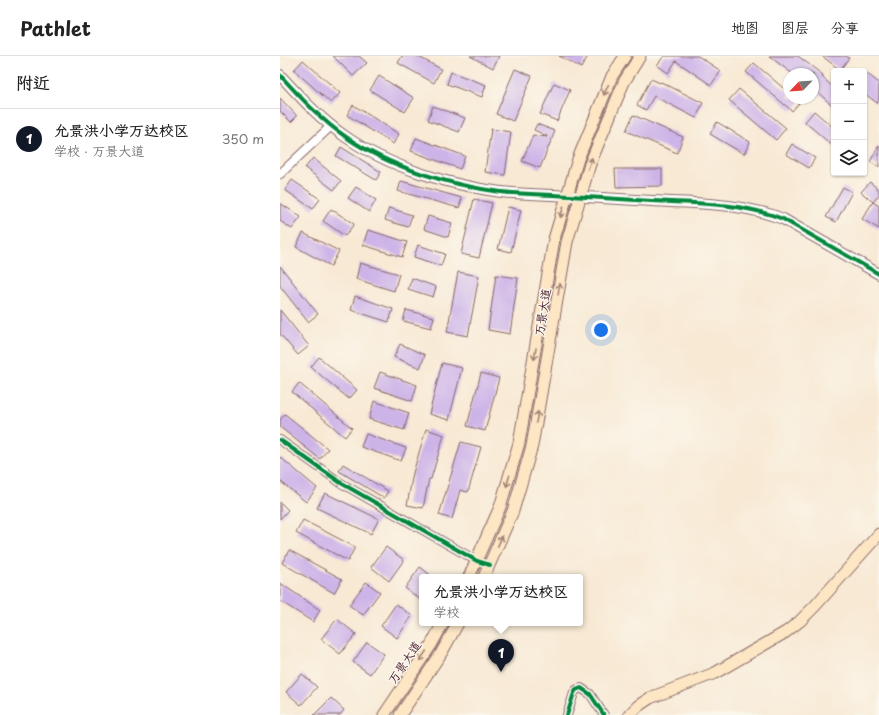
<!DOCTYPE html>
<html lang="zh">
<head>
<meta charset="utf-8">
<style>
  :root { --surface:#fff; --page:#f6f6f6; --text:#222; --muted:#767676; --line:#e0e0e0; --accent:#111827 }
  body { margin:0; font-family:"Playpen Sans","LXGW WenKai TC",sans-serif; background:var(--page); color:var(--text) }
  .controls { position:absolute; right:12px; top:12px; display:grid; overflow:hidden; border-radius:4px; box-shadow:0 1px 3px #0004 }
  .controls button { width:36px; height:36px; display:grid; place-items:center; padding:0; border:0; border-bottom:1px solid var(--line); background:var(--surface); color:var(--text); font:20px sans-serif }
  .compass { position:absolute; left:503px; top:12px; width:36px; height:36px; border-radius:50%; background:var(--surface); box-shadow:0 1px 3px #0004; rotate:245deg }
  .you { position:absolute; left:321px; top:274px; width:14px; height:14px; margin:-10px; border:3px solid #fff; border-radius:50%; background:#1a73e8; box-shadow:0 0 0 6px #1a73e833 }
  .badge { display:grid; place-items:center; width:26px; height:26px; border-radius:50%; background:var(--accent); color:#fff; font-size:13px; font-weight:700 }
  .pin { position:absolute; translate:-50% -33px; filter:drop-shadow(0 1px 2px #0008) }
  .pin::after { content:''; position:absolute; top:21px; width:14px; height:12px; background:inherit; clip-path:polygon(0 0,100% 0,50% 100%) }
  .popup { position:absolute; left:139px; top:518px; width:164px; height:52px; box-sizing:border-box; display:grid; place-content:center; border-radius:4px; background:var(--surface); filter:drop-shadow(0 1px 3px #0005); font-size:13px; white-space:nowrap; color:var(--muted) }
  .popup b { font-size:15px; color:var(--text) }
  .popup::after { content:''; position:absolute; left:50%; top:100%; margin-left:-8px; border:8px solid transparent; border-top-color:var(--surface) }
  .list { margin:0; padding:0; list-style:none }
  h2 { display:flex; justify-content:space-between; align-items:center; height:52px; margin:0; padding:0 16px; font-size:17px }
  h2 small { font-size:13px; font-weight:400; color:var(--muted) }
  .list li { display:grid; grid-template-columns:26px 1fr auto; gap:12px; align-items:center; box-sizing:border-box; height:60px; padding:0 16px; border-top:1px solid var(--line) }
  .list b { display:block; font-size:15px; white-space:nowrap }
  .list p { margin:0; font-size:13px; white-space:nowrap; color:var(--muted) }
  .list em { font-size:13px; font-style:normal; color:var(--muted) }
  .icon { flex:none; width:22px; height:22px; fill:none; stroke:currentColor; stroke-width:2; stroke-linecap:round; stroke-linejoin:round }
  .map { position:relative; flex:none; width:599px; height:659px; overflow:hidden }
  header { display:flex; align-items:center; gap:24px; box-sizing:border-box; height:56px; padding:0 20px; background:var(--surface); border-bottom:1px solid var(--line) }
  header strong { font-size:19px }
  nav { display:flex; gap:22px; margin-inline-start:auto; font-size:14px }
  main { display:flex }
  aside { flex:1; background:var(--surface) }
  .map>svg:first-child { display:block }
  .building { fill:#cdb4e8 }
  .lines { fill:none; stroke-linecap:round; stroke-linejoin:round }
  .minor-casing { stroke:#876666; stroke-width:10 }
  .tertiary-casing { stroke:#876666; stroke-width:12 }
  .secondary-casing { stroke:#876666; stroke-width:13 }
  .minor { stroke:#fff; stroke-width:8 }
  .tertiary { stroke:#fff; stroke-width:10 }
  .secondary { stroke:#fce6c4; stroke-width:11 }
  .cycleway-casing { stroke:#fbf7ec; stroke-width:6 }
  .cycleway { stroke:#00873e; stroke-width:4 }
  .oneway { stroke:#a38278 }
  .labels { text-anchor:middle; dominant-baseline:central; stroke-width:3; stroke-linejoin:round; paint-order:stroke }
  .street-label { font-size:12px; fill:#4a1f2b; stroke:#fbf7ec }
</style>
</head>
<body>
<header>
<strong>Pathlet</strong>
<nav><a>地图</a><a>图层</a><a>分享</a></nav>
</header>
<main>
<aside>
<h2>附近<small></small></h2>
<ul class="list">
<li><span class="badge">1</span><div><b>允景洪小学万达校区</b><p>学校 · 万景大道</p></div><em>350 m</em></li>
</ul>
</aside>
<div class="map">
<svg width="599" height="659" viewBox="0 0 599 659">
  <rect width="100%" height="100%" fill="#fbf7ec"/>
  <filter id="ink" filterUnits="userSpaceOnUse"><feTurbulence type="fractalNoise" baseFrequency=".025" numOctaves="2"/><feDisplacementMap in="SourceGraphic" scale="8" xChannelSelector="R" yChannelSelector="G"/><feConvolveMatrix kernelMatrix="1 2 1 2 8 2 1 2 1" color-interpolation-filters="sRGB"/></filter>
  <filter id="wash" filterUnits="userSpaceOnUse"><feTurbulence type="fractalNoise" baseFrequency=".012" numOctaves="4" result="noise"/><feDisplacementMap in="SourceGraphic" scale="16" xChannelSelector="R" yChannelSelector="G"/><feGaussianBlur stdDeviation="0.9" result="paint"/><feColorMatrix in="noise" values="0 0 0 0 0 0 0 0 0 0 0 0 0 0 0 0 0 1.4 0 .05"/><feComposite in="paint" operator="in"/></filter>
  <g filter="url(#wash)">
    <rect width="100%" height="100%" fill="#f8e9d4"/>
    <g id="blocks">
      <g class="building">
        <path d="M53 0H79L87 7 73 20Z"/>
        <path d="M122 0H137L161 13 154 27 118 7Z"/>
        <path d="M190 0H219L213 12Z"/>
        <path d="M279 0H308L301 12Z"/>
        <path d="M384 0H418L441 15 431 29 396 5 388 17 377 9Z"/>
        <path d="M489 0H518L543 19 542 21 554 32V51L533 32V18H513Z"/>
        <path d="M542 0H566L569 2 560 14Z"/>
        <path d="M23 4 60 37 51 47 14 14Z"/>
        <path d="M474 7 509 37V42H515L520 46 512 55 466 16Z"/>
        <path d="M235 13 252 20 233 65 216 58Z"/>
        <path d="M584 15 599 27V44L597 47 584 37Z"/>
        <path d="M171 16 206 29 202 41 167 28Z"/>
        <path d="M99 20 134 42 125 56 90 34Z"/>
        <path d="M371 23 380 27 381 26 423 47 416 62 374 40 366 54 357 49Z"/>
        <path d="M274 27 290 34 277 65 260 58Z"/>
        <path d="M459 33 506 72 496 84 449 44Z"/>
        <path d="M0 42 17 60 11 66 0 55Z"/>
        <path d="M73 49 119 78 113 88 67 59Z"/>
        <path d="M153 50 185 62 179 76 148 64Z"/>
        <path d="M534 55 554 72V91L525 66Z"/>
        <path d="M353 59 403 81 397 97 346 75Z"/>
        <path d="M437 66 470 86 464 98 430 78Z"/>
        <path d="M257 68 275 75 260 112 242 105 253 79 267 81V80L254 74Z"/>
        <path d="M211 73 231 76 225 119 205 116Z"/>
        <path d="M136 82 185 100 180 113 131 95Z"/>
        <path d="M512 88 535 102 529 112 506 98Z"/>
        <path d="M599 89V111L590 106Z"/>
        <path d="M61 91 101 116 96 124 56 100Z"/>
        <path d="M33 102 61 125 54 134 25 112Z"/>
        <path d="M335 113H382V130L336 131Z"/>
        <path d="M12 124 40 143 33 153 5 134Z"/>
        <path d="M121 125 182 142 179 152 118 135Z"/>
        <path d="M590 126 599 134V139L593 146 581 136Z"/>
        <path d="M76 131 96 144 89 156 68 142Z"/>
        <path d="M563 131 572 136 556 166 546 161Z"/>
        <path d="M194 143 212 147 199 202 181 198Z"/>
        <path d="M593 146 599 150V173L582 163Z"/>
        <path d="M0 147 21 161 12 173 0 165Z"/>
        <path d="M228 151 241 154 231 196 218 193Z"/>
        <path d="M109 152 132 159 128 171 105 164Z"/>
        <path d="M51 153 74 168 65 180 43 165Z"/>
        <path d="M148 160 172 167 168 181 144 173Z"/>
        <path d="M88 174 127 186 122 201 83 189Z"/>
        <path d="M23 177 59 195 51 210 16 191Z"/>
        <path d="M138 189 165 198 161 210 134 201Z"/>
        <path d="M80 207 119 218 114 235 76 223Z"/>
        <path d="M0 210 38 258 28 266 0 230Z"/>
        <path d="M178 216 199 220 188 280 167 276Z"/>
        <path d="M216 219 238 222 230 278 208 274Z"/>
        <path d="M132 222 156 231 153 241 128 233Z"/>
        <path d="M75 240 113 253 109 266 71 254Z"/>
        <path d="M0 254 29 290 18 299 0 278Z"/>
        <path d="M126 254 154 261 151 272 123 265Z"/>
        <path d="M120 288 145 299 140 312 114 301Z"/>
        <path d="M39 301 77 334 69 343 31 311Z"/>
        <path d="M162 307 182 312 169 364 149 358Z"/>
        <path d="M100 316 137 329 132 345 94 332Z"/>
        <path d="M201 317 219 322 205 375 187 370Z"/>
        <path d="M19 327 72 372 65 381 12 336Z"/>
        <path d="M94 345 129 357 124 374 89 363Z"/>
        <path d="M5 358 48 393 40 403 0 371V364Z"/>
        <path d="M146 373 164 379 151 423H149L143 452 127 449 133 417Z"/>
        <path d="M86 378 126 392 121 405 81 391Z"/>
        <path d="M181 386 201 391 188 436 180 434 172 463 159 459Z"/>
        <path d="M0 401 37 432 26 446 0 425Z"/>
        <path d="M63 408 108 435 104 442 59 415Z"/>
        <path d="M45 437 99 463 91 478 37 452Z"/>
        <path d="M0 446 8 454 0 463Z"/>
        <path d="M23 464 75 491 68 505 16 477Z"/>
        <path d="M106 491 124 504 109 525 91 511Z"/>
        <path d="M9 494 62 523 54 537 2 507Z"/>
        <path d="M140 511 153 521H142V545L125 532Z"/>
        <path d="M86 526 100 536 83 559 69 549Z"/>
        <path d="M0 527 40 554 33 566 0 545Z"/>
        <path d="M116 548 132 560 117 582 101 570Z"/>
        <path d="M57 563 76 578 60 598 41 583Z"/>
        <path d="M87 586 104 598 90 618 73 606Z"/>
        <path d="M22 618 37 631 21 649 6 636Z"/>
        <path d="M51 642 64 654 60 659H34Z"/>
      </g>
    </g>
  </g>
  <g filter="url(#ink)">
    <use href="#blocks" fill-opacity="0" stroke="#876666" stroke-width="1"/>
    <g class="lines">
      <g class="minor-casing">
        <g id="minor">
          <path d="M0 118 51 70"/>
          <path d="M0 384 61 427 197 505 210 509"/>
          <path d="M287 659 294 637 296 634 301 632 310 638 324 659"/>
        </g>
      </g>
      <g class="tertiary-casing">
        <path id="tertiary" d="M0 19C20 41 41 64 66 81 109 111 169 129 221 136 238 138 256 138 273 139 306 141 339 143 372 145 416 147 462 147 503 163L599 218"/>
      </g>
      <g class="secondary-casing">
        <g id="secondary">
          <path d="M189 521 220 451 239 387 274 183 287 140 298 103 332 20 345 0"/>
          <path d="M204 521 233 455 252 390 287 186 310 108 344 26 360 0"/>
          <path d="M104 659 151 589 163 567"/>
          <path d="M120 659 162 596 178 567"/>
          <path d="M349 659 358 650 370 642 435 617 506 576 520 565 535 550 599 478"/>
        </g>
      </g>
      <use href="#minor" class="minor"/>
      <use href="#tertiary" class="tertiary"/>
      <use href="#secondary" class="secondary"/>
      <g class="cycleway-casing">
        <g id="cycleway">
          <path d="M0 19C20 41 41 64 66 81 109 111 169 129 221 136 238 138 256 138 273 139 306 141 339 143 372 145 416 147 462 147 503 163L599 218"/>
          <path d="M0 384 61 427 197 505 210 509"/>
          <path d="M287 659 294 637 296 634 301 632 310 638 324 659"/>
        </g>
      </g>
      <use href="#cycleway" class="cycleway"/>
    </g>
    <defs><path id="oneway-shaft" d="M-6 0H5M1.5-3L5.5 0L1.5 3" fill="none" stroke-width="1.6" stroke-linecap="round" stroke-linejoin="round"/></defs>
    <g class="oneway">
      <use href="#oneway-shaft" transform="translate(326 34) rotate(113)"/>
      <use href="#oneway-shaft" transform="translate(310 107) rotate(-71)"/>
      <use href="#oneway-shaft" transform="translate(282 156) rotate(106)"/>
      <use href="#oneway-shaft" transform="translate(279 233) rotate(-81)"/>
      <use href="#oneway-shaft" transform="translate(255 298) rotate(100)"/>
      <use href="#oneway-shaft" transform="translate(257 361) rotate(-80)"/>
      <use href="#oneway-shaft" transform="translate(228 425) rotate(106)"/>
      <use href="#oneway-shaft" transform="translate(220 485) rotate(-67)"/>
      <use href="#oneway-shaft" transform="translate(143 600) rotate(124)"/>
    </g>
  </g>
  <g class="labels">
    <g class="street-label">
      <text transform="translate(262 256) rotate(-81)">万景大道</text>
      <text transform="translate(124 606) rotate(-56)">万景大道</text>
    </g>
  </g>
</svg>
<div class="controls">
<button>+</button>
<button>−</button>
<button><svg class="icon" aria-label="layers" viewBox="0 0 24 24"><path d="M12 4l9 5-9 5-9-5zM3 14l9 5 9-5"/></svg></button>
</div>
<svg class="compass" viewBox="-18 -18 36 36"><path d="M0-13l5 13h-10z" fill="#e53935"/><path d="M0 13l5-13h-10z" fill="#767676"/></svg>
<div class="you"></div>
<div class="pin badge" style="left:221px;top:616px">1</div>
<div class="popup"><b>允景洪小学万达校区</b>学校</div>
</div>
</main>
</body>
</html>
